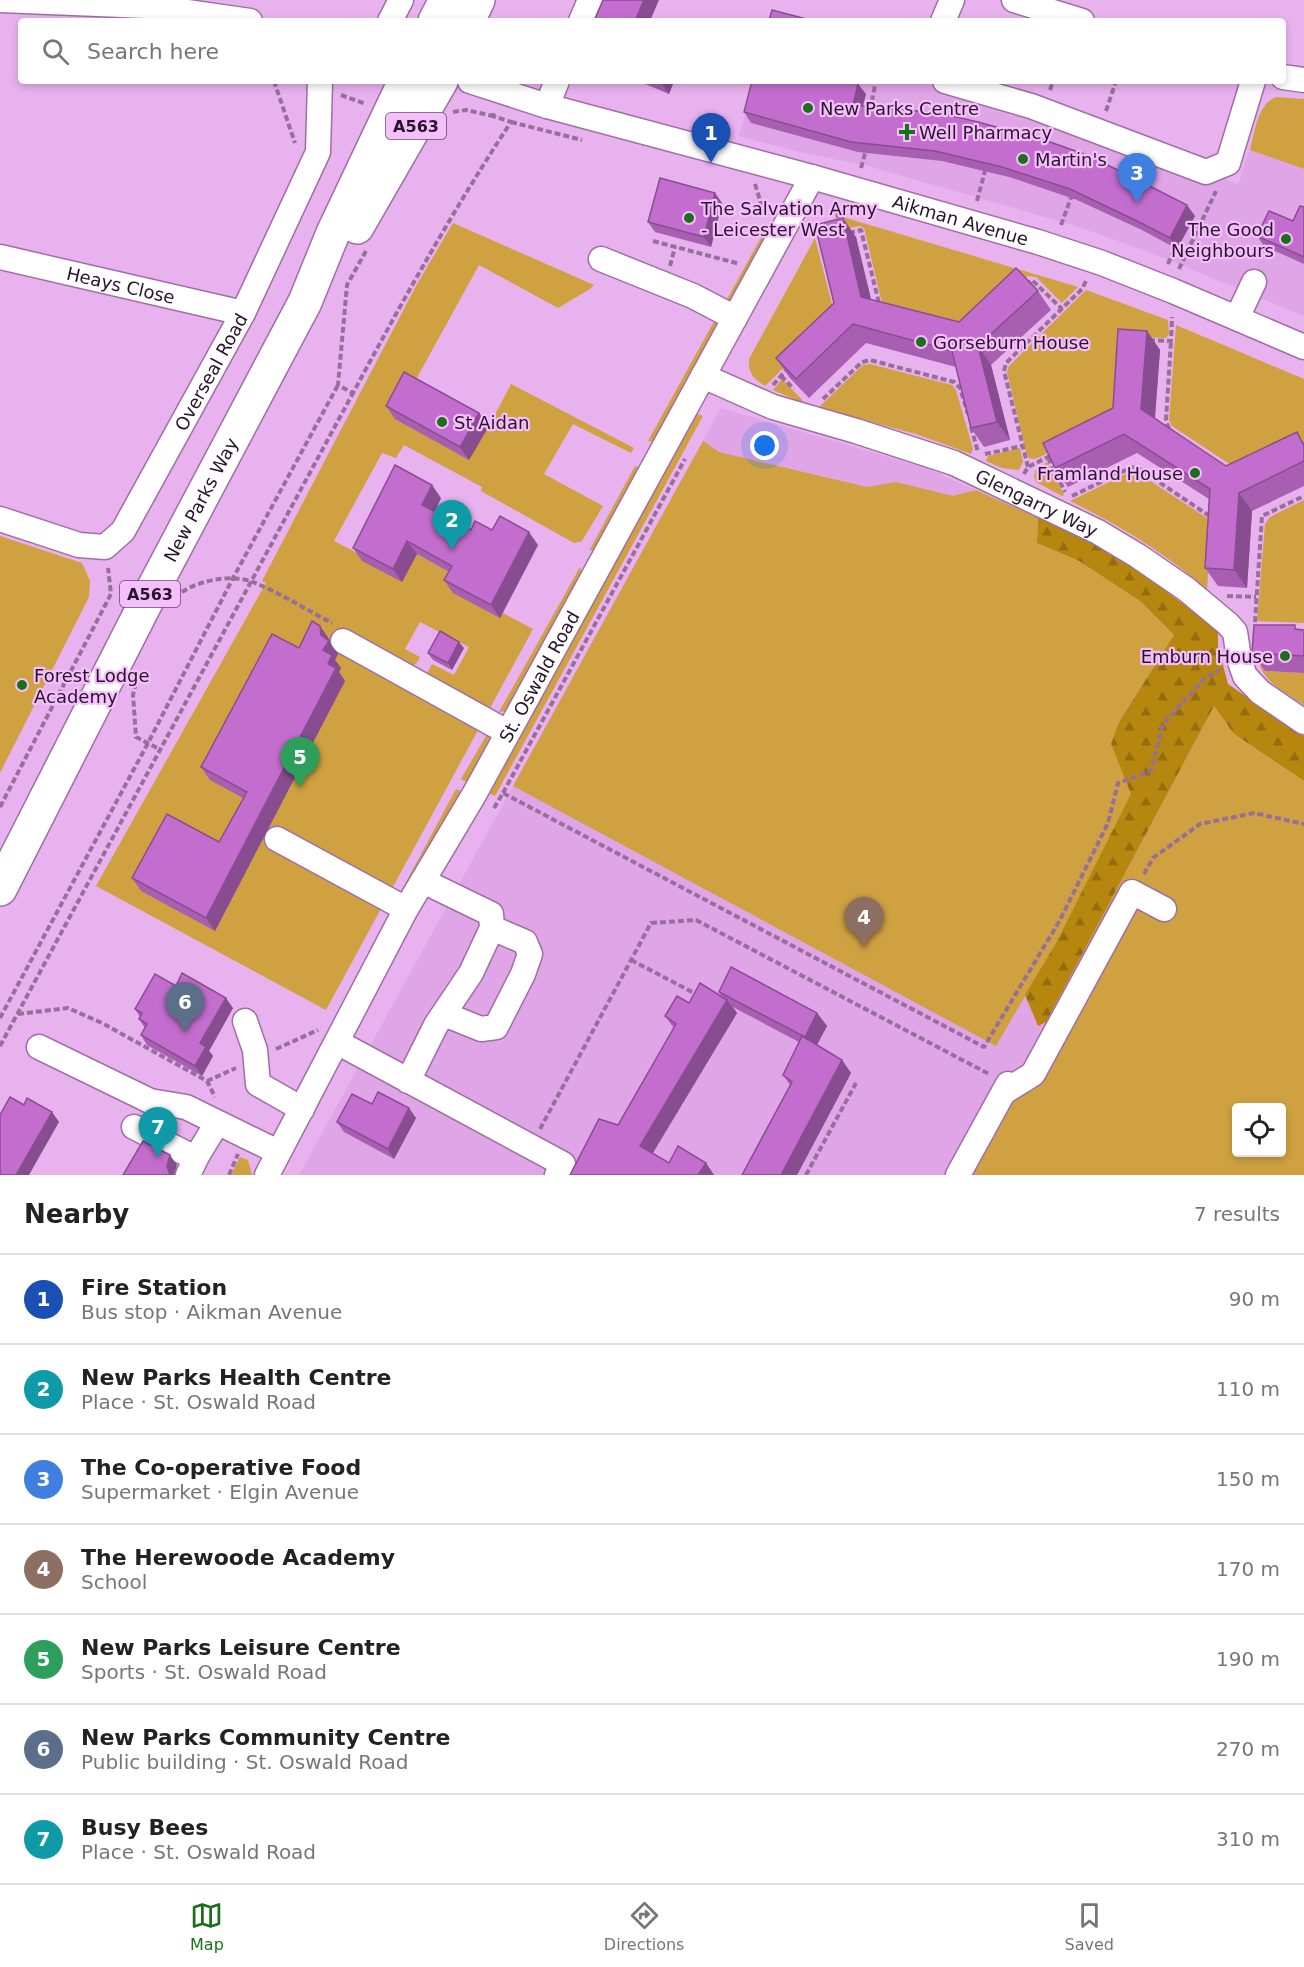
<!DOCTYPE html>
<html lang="en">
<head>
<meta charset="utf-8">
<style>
  :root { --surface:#fff; --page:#f6f6f6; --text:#222; --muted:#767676; --line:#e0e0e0; --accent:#1a6f19 }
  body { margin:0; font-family:"DejaVu Sans",sans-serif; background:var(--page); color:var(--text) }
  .controls { position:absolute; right:18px; bottom:18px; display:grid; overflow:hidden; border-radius:6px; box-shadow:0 3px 9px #0003 }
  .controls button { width:54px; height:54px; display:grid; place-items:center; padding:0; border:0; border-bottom:2px solid var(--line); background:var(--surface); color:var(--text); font:30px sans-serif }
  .you { position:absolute; left:765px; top:446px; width:21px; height:21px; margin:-15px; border:4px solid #fff; border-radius:50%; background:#1a73e8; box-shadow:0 0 0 9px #1a73e833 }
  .badge { display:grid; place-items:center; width:39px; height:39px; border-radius:50%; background:var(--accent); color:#fff; font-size:20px; font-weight:700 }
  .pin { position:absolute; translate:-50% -50px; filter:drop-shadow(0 2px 3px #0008) }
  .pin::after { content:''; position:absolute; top:32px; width:21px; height:18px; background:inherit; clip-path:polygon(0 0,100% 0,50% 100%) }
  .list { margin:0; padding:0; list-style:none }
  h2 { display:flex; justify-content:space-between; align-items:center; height:78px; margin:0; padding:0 24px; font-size:26px }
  h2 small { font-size:20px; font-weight:400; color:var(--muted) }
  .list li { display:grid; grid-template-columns:39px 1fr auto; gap:18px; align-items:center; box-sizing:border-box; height:90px; padding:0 24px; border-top:2px solid var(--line) }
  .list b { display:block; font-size:22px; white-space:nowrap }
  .list p { margin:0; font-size:20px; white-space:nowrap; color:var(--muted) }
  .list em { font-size:20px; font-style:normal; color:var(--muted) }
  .icon { flex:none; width:33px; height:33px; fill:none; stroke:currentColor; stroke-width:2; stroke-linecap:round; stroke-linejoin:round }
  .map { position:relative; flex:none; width:1304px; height:1175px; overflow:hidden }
  .search { position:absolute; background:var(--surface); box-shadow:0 3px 9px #0003; left:18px; right:18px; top:18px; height:66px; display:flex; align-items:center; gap:15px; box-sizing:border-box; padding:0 21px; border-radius:6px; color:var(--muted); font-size:22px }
  .sheet { height:708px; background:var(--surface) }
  nav { display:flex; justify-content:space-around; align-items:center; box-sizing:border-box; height:84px; border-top:2px solid var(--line); background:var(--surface); font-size:16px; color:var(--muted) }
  nav a { display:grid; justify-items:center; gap:3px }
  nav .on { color:var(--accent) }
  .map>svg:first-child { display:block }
  .built { fill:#e0a5e7; fill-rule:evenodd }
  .green { fill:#cfa141; fill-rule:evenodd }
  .forest { fill:url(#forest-firs) }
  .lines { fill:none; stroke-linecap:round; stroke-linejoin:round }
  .minor-casing { stroke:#a06ea6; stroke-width:27 }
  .highway-casing { stroke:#a06ea6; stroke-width:36 }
  .path { stroke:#966f9b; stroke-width:4; stroke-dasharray:6 3; stroke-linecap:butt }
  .minor { stroke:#fff; stroke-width:24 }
  .highway { stroke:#fff; stroke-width:33 }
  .wall { fill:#a85fb1 }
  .shaded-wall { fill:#884d90 }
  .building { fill:#c36ece; stroke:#884d90; stroke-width:1.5 }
  .poi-dot { fill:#1a6f19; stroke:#f5bffc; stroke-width:2 }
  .labels { text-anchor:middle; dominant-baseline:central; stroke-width:4.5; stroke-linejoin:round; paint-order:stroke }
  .shield { fill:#f5bffc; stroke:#66476a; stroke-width:1.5 }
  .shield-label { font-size:16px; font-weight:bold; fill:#28142b }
  .poi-label { font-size:18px; fill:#28142b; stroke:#f5bffc; text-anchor:start }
  .street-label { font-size:18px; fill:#28142b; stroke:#f5bffc }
</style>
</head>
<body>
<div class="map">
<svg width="1304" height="1175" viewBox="0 0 1304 1175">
  <defs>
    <pattern id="forest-firs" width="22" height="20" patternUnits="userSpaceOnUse" patternTransform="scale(1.5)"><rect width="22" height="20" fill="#b6870f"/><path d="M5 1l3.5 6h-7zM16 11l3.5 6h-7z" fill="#946d0f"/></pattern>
  </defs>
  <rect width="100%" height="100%" fill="#e8b2ee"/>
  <g class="built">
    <path d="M755 81H945L1238 184 1250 150 1304 169V316L1154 254 1076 226 864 165 803 153 739 136Z"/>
    <path d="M721 408 926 468 1112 551 1218 630 1214 706 1234 734 1304 781V1175H299ZM1236 1108H1282V1152H1236Z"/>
  </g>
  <g class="green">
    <path d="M1276 97 1304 99V169L1250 150C1255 132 1257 105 1276 97Z"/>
    <path d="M843 217 1078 287 1062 303 1036 277 1028 276 972 325 964 327 882 303 864 228 860 226 845 229Z"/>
    <path d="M770 221 779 226 737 302 725 303Z"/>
    <path d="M453 223 594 285 590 289 558 308 479 265 413 385 489 426 511 384 634 448 631 453 573 424 544 474 603 506 582 541 574 543 481 491 482 487 404 445 396 458 382 453 334 541 365 557 417 554 449 572 503 613 533 629 326 1010 96 886 266 583 262 581 416 286ZM420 622 469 647 454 675 432 664 426 675 410 666 416 664 420 657 405 649Z"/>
    <path d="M815 238 834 312 832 320 765 386C754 379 748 374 749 359Z"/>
    <path d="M1086 290 1168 320 1169 334 1166 338 1125 336 1113 420 1040 457 1034 459 1029 458 1026 452 1007 372 1009 366Z"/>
    <path d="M717 316 725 325 660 442 648 441Z"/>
    <path d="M1176 325 1304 379V443L1237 469 1172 426 1169 420Z"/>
    <path d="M870 364 952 385 956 390 973 449 971 454 916 434 818 408 863 365Z"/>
    <path d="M782 379 807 405 773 390Z"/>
    <path d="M695 413 703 416 495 796 486 792Z"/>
    <path d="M703 441 719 452 867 487 896 482 953 496 976 490 1038 518 1037 543 1079 561 1140 601 1174 635 1119 722 1111 744 1132 794 1056 943 996 1046 513 786Z"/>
    <path d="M1020 448 1023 462 1019 470 1002 468 986 461 988 456Z"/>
    <path d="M1047 462 1064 495 1062 496 1036 482 1034 476 1035 471Z"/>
    <path d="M635 466 645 471 605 545 589 551Z"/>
    <path d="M1128 473H1138L1207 518 1211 525 1207 590C1167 554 1119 525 1070 501Z"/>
    <path d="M1304 500V623L1257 621 1265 524 1270 517Z"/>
    <path d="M0 536 82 563 90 581 89 597 0 773Z"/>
    <path d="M580 567 584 581 513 710 499 712Z"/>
    <path d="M1257 644 1266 671 1304 673V705C1290 695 1268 685 1261 668 1258 661 1258 652 1257 644Z"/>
    <path d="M1214 706 1234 734 1304 781V1175H965ZM1236 1108H1282V1152H1236Z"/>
    <path d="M490 729 496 743 471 785 461 779Z"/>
    <path d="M456 789 467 794 410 894 398 897Z"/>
    <path d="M240 1157 248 1160 252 1175H231Z"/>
  </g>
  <path class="forest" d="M1038 518 1112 551 1218 630V646L1228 684 1304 736V781L1234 734 1214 706 1046 1022 1038 1026 1025 995 1056 943 1131 794 1111 744 1119 722 1174 635 1140 601 1079 561 1037 543Z"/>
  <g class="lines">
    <g class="minor-casing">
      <g id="minor">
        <path d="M0 0 146 6 250 21"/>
        <path d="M1014 0 1082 21"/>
        <path d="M390 21 401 0"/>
        <path d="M581 21 590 0"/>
        <path d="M943 21 952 0"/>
        <path d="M1283 77 1304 80"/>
        <path id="s1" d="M470 81 547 106 812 177 1038 242 1102 263 1173 291 1304 347"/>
        <path d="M945 81 1031 106 1206 172 1228 163 1253 81"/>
        <path d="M547 106 557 81"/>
        <path id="s2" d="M0 257 243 313"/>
        <path d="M601 259 693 296 735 318"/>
        <path d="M1237 318 1254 282"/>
        <path id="s3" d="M703 376 773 407 856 431 954 463 1098 532 1138 556 1186 589 1228 624 1235 632 1239 659 1245 676 1260 692 1304 722"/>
        <path id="s4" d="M0 519 79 545 105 547 123 531 243 313 318 152 320 81"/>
        <path d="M343 641 507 732"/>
        <path d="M277 839 406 909"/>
        <path d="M444 1014 481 1029 496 1027 523 974 530 954 525 942 492 928"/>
        <path d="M245 1021 255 1050 258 1084 302 1109"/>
        <path d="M337 1042 563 1164 557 1175"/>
        <path d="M39 1047 150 1101 186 1107 278 1152"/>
        <path d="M408 1081 436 1025 471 973 492 928 491 914 423 881"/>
        <path d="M1004 1092 1033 1074 1132 892 1164 909"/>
        <path d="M134 1127 187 1154 197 1156 217 1123"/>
        <path d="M188 1175 197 1156"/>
        <path id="s5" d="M267 1175 406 909 475 793 812 177"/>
        <path d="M958 1175 1008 1084"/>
      </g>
    </g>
    <g class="highway-casing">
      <g id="highway">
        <path d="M435 21 446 0"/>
        <path d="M468 21 478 0"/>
        <path d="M357 227 441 81"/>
        <path id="s6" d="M0 889 143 608 305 302 333 233 405 81"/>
      </g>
    </g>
    <g class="path">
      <path d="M274 81 295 143"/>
      <path d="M1050 90 1053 81"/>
      <path d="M341 95 366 104"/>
      <path d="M870 110 876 81"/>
      <path d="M1106 111 1116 81"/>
      <path d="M453 112 466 110 493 116"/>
      <path d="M511 122 582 140"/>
      <path d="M861 168 866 150H868"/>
      <path d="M755 184 765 217"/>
      <path d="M977 201 986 167"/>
      <path d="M837 212 839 224"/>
      <path d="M1061 225 1072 195"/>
      <path d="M849 233 861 230 879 303"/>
      <path d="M653 241 740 264"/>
      <path d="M366 251 347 285 338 385 353 393C403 300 453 210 511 122L493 116 494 111"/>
      <path d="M1168 264 1176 244"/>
      <path d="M670 266 675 247"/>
      <path d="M1179 269 1216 191"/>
      <path d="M1026 285 1032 280 1062 309"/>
      <path d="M1149 340 1171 341 1172 317"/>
      <path d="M781 376 794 389"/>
      <path d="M773 385 788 368"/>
      <path d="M823 399 862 362 870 360 954 382 960 388 968 414"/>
      <path d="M971 427 978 452"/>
      <path d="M1169 429 1166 420 1171 341"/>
      <path d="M985 454 1022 446"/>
      <path d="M1048 458 1065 492"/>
      <path d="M1028 467 1004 371 1006 363 1082 289 1087 279"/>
      <path d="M1024 474 1028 467 1054 454"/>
      <path d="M1072 496 1132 467 1138 468 1211 517"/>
      <path d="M182 592C200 580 232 574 253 582 280 593 307 610 332 623"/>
      <path d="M1227 596 1256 597"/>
      <path d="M1255 622 1262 516 1304 496"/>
      <path d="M136 683 133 695 136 737 161 750"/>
      <path d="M503 793 685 459"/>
      <path d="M0 807 111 594 108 568"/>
      <path d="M494 808 503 793 984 1047 1060 920 1108 823 1118 783 1151 771 1163 724 1205 678 1220 670"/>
      <path d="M1144 874 1153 858 1200 824 1254 813 1304 824"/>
      <path d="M631 960 698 995"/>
      <path d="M18 1014 68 1008 102 1023 207 1081 215 1097"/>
      <path d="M0 1018 148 743 232 580 338 385"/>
      <path d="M0 1046 353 393"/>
      <path d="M276 1049 318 1030"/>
      <path d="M207 1081 236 1068"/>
      <path d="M540 1129 651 923 696 920 989 1074"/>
      <path d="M229 1175 238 1154"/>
      <path d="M806 1175 856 1083"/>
    </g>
    <use href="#minor" class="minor"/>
    <use href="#highway" class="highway"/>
  </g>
  <g class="wall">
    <path d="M638 81H674L669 94Z"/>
    <path d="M866 94 863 106 1195 216 1177 249 1142 230 1077 200 1009 177 942 161 858 152 751 123 744 112Z"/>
    <path d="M722 203 711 247 655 232 648 222Z"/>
    <path d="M1304 207V264L1264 246 1257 236 1293 221Z"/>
    <path d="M856 237 871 299 959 322 1038 291 1051 310 991 365 1010 440 984 447 971 428 956 367 866 343 809 398 789 377 776 358 834 303Z"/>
    <path d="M1147 331 1160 350 1155 419 1226 466 1304 442V486L1252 511 1247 588 1218 586 1205 568 1209 499 1137 453 1068 487 1055 468 1113 408Z"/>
    <path d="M386 406 489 426 469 460 395 419Z"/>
    <path d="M441 498 435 512 471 530H492L538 545 500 618 453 593 444 580 449 572 417 554 402 582 362 561 353 548Z"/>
    <path d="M320 626 329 639 330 643 338 654 335 660 341 668 339 672 345 681 215 931 141 891 132 878 219 842 243 798 210 780 201 767 299 648Z"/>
    <path d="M1298 629 1304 630V673L1265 671 1252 653Z"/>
    <path d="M464 648 452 670 433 660 428 653Z"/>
    <path d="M176 986 233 1008 209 1051 213 1056 202 1076 147 1045 141 1035 145 1028 139 1019 140 1017 135 1009Z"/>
    <path d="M719 992 817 1013 827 1026 817 1045 842 1060 851 1073 797 1175H742L790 1085 783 1075 799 1042 733 1007 737 1013 653 1153 669 1163H706L714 1175H570L618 1125 674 1028 665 1016 689 1003 722 997Z"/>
    <path d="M372 1104 416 1118 394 1159 344 1132 337 1122Z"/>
  </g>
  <g class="shaded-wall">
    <path d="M644 0H659L650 21H635Z"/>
    <path d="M660 81H674L669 94Z"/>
    <path d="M858 84 866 94 860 115 853 105Z"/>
    <path d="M715 193 722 203 711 247 704 237Z"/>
    <path d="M1187 205 1195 216 1177 249 1170 238Z"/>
    <path d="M843 218 856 237 875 316 861 297Z"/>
    <path d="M1147 331 1160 350 1154 428 1141 409Z"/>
    <path d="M978 346 991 365 1010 440 997 422Z"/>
    <path d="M479 413 489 426 469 460 460 447Z"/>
    <path d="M432 485 441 498 431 518 422 505Z"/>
    <path d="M1239 493 1252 511 1247 588 1234 570Z"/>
    <path d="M529 532 538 545 500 618 491 605Z"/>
    <path d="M407 541 417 554 402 582 393 569Z"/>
    <path d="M320 626 329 639 330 643 338 654 335 660 341 668 339 672 345 681 215 931 206 918 328 664 323 650Z"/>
    <path d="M459 642 464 648 452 670 448 663Z"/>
    <path d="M226 998 233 1008 209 1051 213 1056 202 1076 195 1066 200 1043Z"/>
    <path d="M727 1000 737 1013 649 1159 640 1146Z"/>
    <path d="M817 1013 827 1026 814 1050 805 1037Z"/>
    <path d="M842 1060 851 1073 797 1175H781Z"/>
    <path d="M409 1108 416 1118 394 1159 388 1149Z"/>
    <path d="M52 1112 59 1122 29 1175H16Z"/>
    <path d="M170 1155 177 1165 174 1175H170L167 1166Z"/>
    <path d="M706 1163 714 1175H698Z"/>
  </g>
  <g class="building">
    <path d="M603 0H644L635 21H594Z"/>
    <path d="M772 10 814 21H769Z"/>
    <path d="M752 81H847L858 84 853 105 939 113 978 122 1050 142 1084 154 1120 171 1187 205 1170 238 1135 220 1070 189 1002 167 935 151 851 142 744 112Z"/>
    <path d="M660 178 715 193 704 237 648 222Z"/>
    <path d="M1300 206 1304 207V257L1257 236 1269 211 1293 221Z"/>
    <path d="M843 218 861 297 959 322 1016 268 1038 291 978 346 997 422 971 428 952 351 853 324 796 379 776 358 834 303 815 225Z"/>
    <path d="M1118 329 1147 331 1141 409 1226 466 1297 432 1304 446V461L1239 493 1234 570 1205 568 1210 489 1124 434 1055 468 1043 443 1113 408Z"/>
    <path d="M404 372 479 413 460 447 386 406Z"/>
    <path d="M395 465 432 485 422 505 471 530 475 521 492 530 500 516 529 532 491 605 444 580 452 566 407 541 393 569 353 548Z"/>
    <path d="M312 621 320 626 321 635 329 641 323 650 332 655 328 664 336 668 206 918 132 878 167 814 219 842 247 792 201 767 272 634 299 648Z"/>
    <path d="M1254 625H1295V629L1304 630V656L1252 653Z"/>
    <path d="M440 631 459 642 448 663 428 653Z"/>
    <path d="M731 967 817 1013 805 1037 719 992Z"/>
    <path d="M182 973 226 998 200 1043 206 1047 195 1066 141 1035 147 1024 139 1019 142 1013 135 1009 155 974 176 986Z"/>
    <path d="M700 983 727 1000 640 1146 669 1163 678 1146 706 1163 698 1175H570L599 1119 618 1125 676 1024 665 1016 677 996 689 1003Z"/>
    <path d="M802 1036 842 1060 781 1175H742L792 1082 783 1075Z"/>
    <path d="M378 1092 409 1108 388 1149 337 1122 352 1094 372 1104Z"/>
    <path d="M10 1097 24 1105 27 1098 52 1112 16 1175H0V1115Z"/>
    <path d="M143 1141 170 1155 167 1166 170 1175H123Z"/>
  </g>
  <g class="poi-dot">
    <circle cx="808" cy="108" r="6"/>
    <path d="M904 123h6v6h6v6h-6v6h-6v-6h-6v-6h6z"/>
    <circle cx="1023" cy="159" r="6"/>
    <circle cx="689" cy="218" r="6"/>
    <circle cx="1286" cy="239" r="6"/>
    <circle cx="921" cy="342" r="6"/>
    <circle cx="442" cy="422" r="6"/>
    <circle cx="1195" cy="473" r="6"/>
    <circle cx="1285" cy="656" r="6"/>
    <circle cx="22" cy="685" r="6"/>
  </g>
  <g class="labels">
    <g class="shield">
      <rect x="386" y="113" width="60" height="26" rx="4.5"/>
      <rect x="120" y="581" width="60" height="26" rx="4.5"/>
    </g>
    <g class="shield-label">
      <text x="416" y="126">A563</text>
      <text x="150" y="594">A563</text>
    </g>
    <g class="poi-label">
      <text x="820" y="108">New Parks Centre</text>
      <text x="919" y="132">Well Pharmacy</text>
      <text x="1035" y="159">Martin's</text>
      <text x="701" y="208">The Salvation Army<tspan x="701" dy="21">- Leicester West</tspan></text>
      <text x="1274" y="229" text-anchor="end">The Good<tspan x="1274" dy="21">Neighbours</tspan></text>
      <text x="933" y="342">Gorseburn House</text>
      <text x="454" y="422">St Aidan</text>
      <text x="1183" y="473" text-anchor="end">Framland House</text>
      <text x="1273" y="656" text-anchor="end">Emburn House</text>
      <text x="34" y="675">Forest Lodge<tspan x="34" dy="21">Academy</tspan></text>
    </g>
    <g class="street-label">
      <text stroke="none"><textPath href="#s1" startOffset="510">Aikman Avenue</textPath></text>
      <text stroke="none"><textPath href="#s2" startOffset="124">Heays Close</textPath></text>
      <text stroke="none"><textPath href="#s4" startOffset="315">Overseal Road</textPath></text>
      <text stroke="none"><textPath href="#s6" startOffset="438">New Parks Way</textPath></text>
      <text stroke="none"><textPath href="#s3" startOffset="358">Glengarry Way</textPath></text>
      <text stroke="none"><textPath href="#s5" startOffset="568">St. Oswald Road</textPath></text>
    </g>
  </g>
</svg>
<div class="controls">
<button><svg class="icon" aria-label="locate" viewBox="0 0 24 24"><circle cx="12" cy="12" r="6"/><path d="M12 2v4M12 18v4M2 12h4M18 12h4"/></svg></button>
</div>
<div class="you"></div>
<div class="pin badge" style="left:711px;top:163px;background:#1a4fb4">1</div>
<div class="pin badge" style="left:452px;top:550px;background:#0f9aa8">2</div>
<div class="pin badge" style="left:1137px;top:203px;background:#3f7fe0">3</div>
<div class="pin badge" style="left:864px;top:947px;background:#8d6e63">4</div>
<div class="pin badge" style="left:300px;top:787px;background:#2e9e5b">5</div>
<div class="pin badge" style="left:185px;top:1032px;background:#5c6f8a">6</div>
<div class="pin badge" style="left:158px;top:1157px;background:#0f9aa8">7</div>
<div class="search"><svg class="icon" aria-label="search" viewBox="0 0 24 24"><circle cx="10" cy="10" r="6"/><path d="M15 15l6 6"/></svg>Search here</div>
</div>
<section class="sheet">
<h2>Nearby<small>7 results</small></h2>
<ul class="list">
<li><span class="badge" style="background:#1a4fb4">1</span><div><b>Fire Station</b><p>Bus stop · Aikman Avenue</p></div><em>90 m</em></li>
<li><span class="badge" style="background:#0f9aa8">2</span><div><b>New Parks Health Centre</b><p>Place · St. Oswald Road</p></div><em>110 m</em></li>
<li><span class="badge" style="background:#3f7fe0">3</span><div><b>The Co-operative Food</b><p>Supermarket · Elgin Avenue</p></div><em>150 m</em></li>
<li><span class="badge" style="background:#8d6e63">4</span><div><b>The Herewoode Academy</b><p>School</p></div><em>170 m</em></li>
<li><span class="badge" style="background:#2e9e5b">5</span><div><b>New Parks Leisure Centre</b><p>Sports · St. Oswald Road</p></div><em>190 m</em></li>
<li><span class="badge" style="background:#5c6f8a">6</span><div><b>New Parks Community Centre</b><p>Public building · St. Oswald Road</p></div><em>270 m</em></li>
<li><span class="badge" style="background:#0f9aa8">7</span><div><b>Busy Bees</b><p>Place · St. Oswald Road</p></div><em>310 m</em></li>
</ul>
</section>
<nav>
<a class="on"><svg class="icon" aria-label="map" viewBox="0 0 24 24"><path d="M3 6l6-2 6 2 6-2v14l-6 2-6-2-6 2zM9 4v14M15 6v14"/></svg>Map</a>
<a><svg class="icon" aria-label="directions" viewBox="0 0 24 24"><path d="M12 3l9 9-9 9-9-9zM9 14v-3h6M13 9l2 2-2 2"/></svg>Directions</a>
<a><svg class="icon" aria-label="saved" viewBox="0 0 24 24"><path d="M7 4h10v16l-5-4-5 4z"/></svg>Saved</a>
</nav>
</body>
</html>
